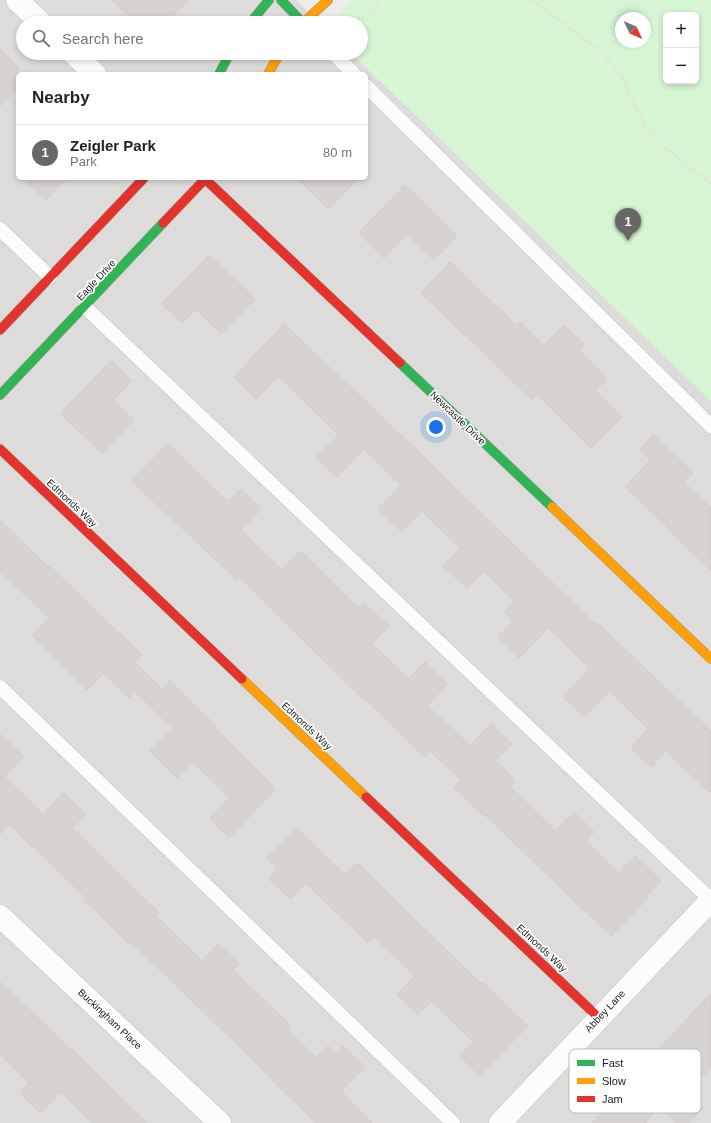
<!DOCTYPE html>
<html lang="en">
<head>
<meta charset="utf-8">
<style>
  :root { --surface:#fff; --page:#f6f6f6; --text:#222; --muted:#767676; --line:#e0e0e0; --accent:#686766 }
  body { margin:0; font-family:Helvetica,sans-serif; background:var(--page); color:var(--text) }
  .controls { position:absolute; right:12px; top:12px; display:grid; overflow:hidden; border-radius:6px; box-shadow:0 2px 6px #0003 }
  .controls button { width:36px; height:36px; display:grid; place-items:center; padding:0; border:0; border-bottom:1px solid var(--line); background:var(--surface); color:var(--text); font:20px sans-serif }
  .compass { position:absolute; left:615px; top:12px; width:36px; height:36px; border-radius:50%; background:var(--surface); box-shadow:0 2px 6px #0003; rotate:134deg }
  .you { position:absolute; left:436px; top:427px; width:14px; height:14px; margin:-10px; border:3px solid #fff; border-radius:50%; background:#1a73e8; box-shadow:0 0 0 6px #1a73e833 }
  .badge { display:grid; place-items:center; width:26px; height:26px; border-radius:50%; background:var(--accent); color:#fff; font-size:13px; font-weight:700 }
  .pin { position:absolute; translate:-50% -33px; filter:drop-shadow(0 1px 2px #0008) }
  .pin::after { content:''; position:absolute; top:21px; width:14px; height:12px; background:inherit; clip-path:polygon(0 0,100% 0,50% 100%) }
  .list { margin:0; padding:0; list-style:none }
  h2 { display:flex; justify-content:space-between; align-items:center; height:52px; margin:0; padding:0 16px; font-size:17px }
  h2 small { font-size:13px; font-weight:400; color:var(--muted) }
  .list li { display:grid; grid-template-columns:26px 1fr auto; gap:12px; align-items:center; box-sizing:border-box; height:56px; padding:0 16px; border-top:1px solid var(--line) }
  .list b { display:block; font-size:15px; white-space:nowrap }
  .list p { margin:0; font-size:13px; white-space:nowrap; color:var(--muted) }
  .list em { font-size:13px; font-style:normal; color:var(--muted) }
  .icon { flex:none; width:22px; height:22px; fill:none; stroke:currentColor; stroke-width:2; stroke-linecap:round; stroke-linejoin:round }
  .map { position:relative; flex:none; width:711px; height:1123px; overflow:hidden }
  .search { position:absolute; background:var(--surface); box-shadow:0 2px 6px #0003; left:16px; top:16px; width:352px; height:44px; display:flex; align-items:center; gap:10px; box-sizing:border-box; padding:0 14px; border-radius:22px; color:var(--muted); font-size:15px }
  .panel { position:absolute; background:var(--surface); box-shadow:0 2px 6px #0003; left:16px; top:72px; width:352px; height:108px; border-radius:6px }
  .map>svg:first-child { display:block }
  .residential { fill:#dddcda; fill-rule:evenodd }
  .park { fill:#d6f5d3; fill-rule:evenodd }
  .building { fill:#d6d3d1; stroke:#d2cdca }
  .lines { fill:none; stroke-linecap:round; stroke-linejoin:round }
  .lane-casing { stroke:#c7c6c5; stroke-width:15 }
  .street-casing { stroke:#c7c6c5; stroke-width:23 }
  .fast-casing { stroke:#9a987f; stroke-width:10 }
  .slow-casing { stroke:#9a987f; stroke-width:10 }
  .jam-casing { stroke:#9a987f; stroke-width:10 }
  .path { stroke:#ecd9da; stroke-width:2.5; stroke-dasharray:2 2; stroke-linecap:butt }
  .lane { stroke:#fcfcfc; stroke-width:14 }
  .street { stroke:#fcfcfc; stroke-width:22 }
  .fast { stroke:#30b455; stroke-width:9 }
  .slow { stroke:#ff9f0a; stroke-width:9 }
  .jam { stroke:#e5322d; stroke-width:9 }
  .labels { text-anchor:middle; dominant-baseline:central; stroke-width:3.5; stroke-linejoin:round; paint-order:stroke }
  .street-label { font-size:10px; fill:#202020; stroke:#fff }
  .key { fill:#fff; stroke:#bcbcbc; stroke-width:1 }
  .key-label { font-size:11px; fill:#202020 }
</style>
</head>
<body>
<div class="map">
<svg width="711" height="1123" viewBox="0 0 711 1123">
  <rect width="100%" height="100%" fill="#eeece9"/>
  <path class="residential" d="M0 0H296L320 23H23V53H351L711 401V1123H0ZM18 74H366V178H18Z"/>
  <path class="park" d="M353 0H711V401L351 53H361V23H331ZM666 15H696V81H666ZM621 18H645V42H621Z"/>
  <g class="building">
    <path d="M112 0H188L166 23H136Z"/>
    <path d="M0 49 18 67V88L0 106Z"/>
    <path d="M23 178H67L46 200Z"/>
    <path d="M297 178H358L329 209Z"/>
    <path d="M405 185 457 236 434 260 407 234 384 258 359 233Z"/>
    <path d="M209 255 255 299 221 334 196 309 182 323 162 304Z"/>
    <path d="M450 262 517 326 520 322 544 346 564 325 585 345 579 351 607 379 595 391 622 417 591 448 537 394 532 399 421 293Z"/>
    <path d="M284 324 405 439 594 623 595 621 711 731V793L666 751 651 767 631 747 649 729 609 691 584 717 563 697 590 668 548 628 519 658 498 637 513 621 504 613 515 601 484 571 467 588 443 566 460 548 422 511 402 532 378 509 401 485 364 449 337 477 316 457 339 435 278 376 256 399 234 377Z"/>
    <path d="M111 361 132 381 113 400 134 420 102 453 60 413Z"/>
    <path d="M653 435 693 473 684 482 711 508V570L667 528 668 527 625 487 651 460 640 450Z"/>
    <path d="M168 444 228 502 241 489 261 509 241 530 282 570 301 551 358 608 363 602 389 626 372 644 409 679 425 662 447 684 427 705 470 746 491 724 512 744 495 761 516 781 510 787 555 831 574 812 594 832 586 841 619 873 635 856 661 881 646 896 648 898 611 936 484 814 483 815 454 787 461 780 430 751 425 757 363 697 362 698 239 577 237 580 132 481Z"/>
    <path d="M0 520 48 567 49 566 142 655 135 663 162 689 170 681 216 726 214 728 276 789 229 838 210 819 230 798 193 762 177 778 150 751 173 728 135 691 129 698 103 673 87 690 32 635 49 618 0 571Z"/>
    <path d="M0 734 24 757 4 777 43 814 63 793 85 814 72 828 159 913 156 916 202 961 218 944 239 963 233 970 291 1026 287 1029 316 1058 328 1046 336 1053 343 1046 365 1067 341 1091 372 1123H316L272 1080 273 1079 131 942 130 944 84 900 86 897 9 824 0 834Z"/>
    <path d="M297 828 345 875 357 863 481 984 483 983 528 1026 480 1075 460 1056 474 1042 431 1001 418 1015 397 995 415 976 374 937 368 943 306 883 291 899 269 879 278 869 267 858Z"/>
    <path d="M0 982 66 1045H67L147 1123H93L61 1092 41 1113 20 1093 29 1083 0 1054Z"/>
    <path d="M711 994V1067L687 1093 703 1108 689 1123H677L660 1107 645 1123H592L614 1100 612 1098Z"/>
  </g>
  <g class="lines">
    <g class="lane-casing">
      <g id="lane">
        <path d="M333 53 354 74"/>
        <path d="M366 86 711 426"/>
        <path d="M0 229 50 277"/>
        <path d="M85 307 711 900"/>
        <path d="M0 687 453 1123"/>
      </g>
    </g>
    <g class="street-casing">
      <g id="street">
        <path d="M17 0 41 23"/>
        <path d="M73 53 95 74"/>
        <path d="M0 916 220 1123"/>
        <path d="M500 1123 711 900"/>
      </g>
    </g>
    <g class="fast-casing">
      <g id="fast">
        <path d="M281 0 303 23"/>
        <path d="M250 23 269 0"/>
        <path d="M219 74 230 53"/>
        <path d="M400 363 552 507"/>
        <path d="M0 395 163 223"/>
      </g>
    </g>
    <g class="slow-casing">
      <g id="slow">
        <path d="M303 23 328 0"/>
        <path d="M268 74 280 53"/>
        <path d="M552 507 711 659"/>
        <path d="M242 679 366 797"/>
      </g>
    </g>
    <g class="jam-casing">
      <g id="jam">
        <path d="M204 178 400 363"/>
        <path d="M163 223 206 178"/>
        <path d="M0 330 144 178"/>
        <path d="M0 449 242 679"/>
        <path d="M366 797 599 1018"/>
      </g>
    </g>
    <g class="path">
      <path d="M532 0 599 50 620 73 645 126 659 143 711 184"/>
      <path d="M343 23 364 17 380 0"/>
    </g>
    <use href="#lane" class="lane"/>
    <use href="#street" class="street"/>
    <use href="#fast" class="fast"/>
    <use href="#slow" class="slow"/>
    <use href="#jam" class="jam"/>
  </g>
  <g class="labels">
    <g class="street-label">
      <text transform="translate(96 280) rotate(-47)">Eagle Drive</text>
      <text transform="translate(458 418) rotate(44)">Newcastle Drive</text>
      <text transform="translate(72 503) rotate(43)">Edmonds Way</text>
      <text transform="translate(307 726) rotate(43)">Edmonds Way</text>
      <text transform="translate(542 948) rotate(43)">Edmonds Way</text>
      <text transform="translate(605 1011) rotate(-47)">Abbey Lane</text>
      <text transform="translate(110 1019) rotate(43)">Buckingham Place</text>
    </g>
  </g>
  <rect x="569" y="1049" width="132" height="64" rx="6" class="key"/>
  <rect x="577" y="1060" width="18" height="6" fill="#30b455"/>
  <rect x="577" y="1078" width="18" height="6" fill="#ff9f0a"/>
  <rect x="577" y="1096" width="18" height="6" fill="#e5322d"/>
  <g class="key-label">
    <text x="602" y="1067">Fast</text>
    <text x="602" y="1085">Slow</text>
    <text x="602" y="1103">Jam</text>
  </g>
</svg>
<div class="controls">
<button>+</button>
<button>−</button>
</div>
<svg class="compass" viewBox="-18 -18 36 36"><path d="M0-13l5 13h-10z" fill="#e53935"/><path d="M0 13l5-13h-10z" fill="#767676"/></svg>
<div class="you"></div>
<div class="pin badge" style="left:628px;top:241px">1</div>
<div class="search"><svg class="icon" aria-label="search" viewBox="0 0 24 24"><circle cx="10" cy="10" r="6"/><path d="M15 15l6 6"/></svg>Search here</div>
<section class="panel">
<h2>Nearby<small></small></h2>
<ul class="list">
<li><span class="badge">1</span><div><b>Zeigler Park</b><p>Park</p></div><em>80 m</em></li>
</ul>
</section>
</div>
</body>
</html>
